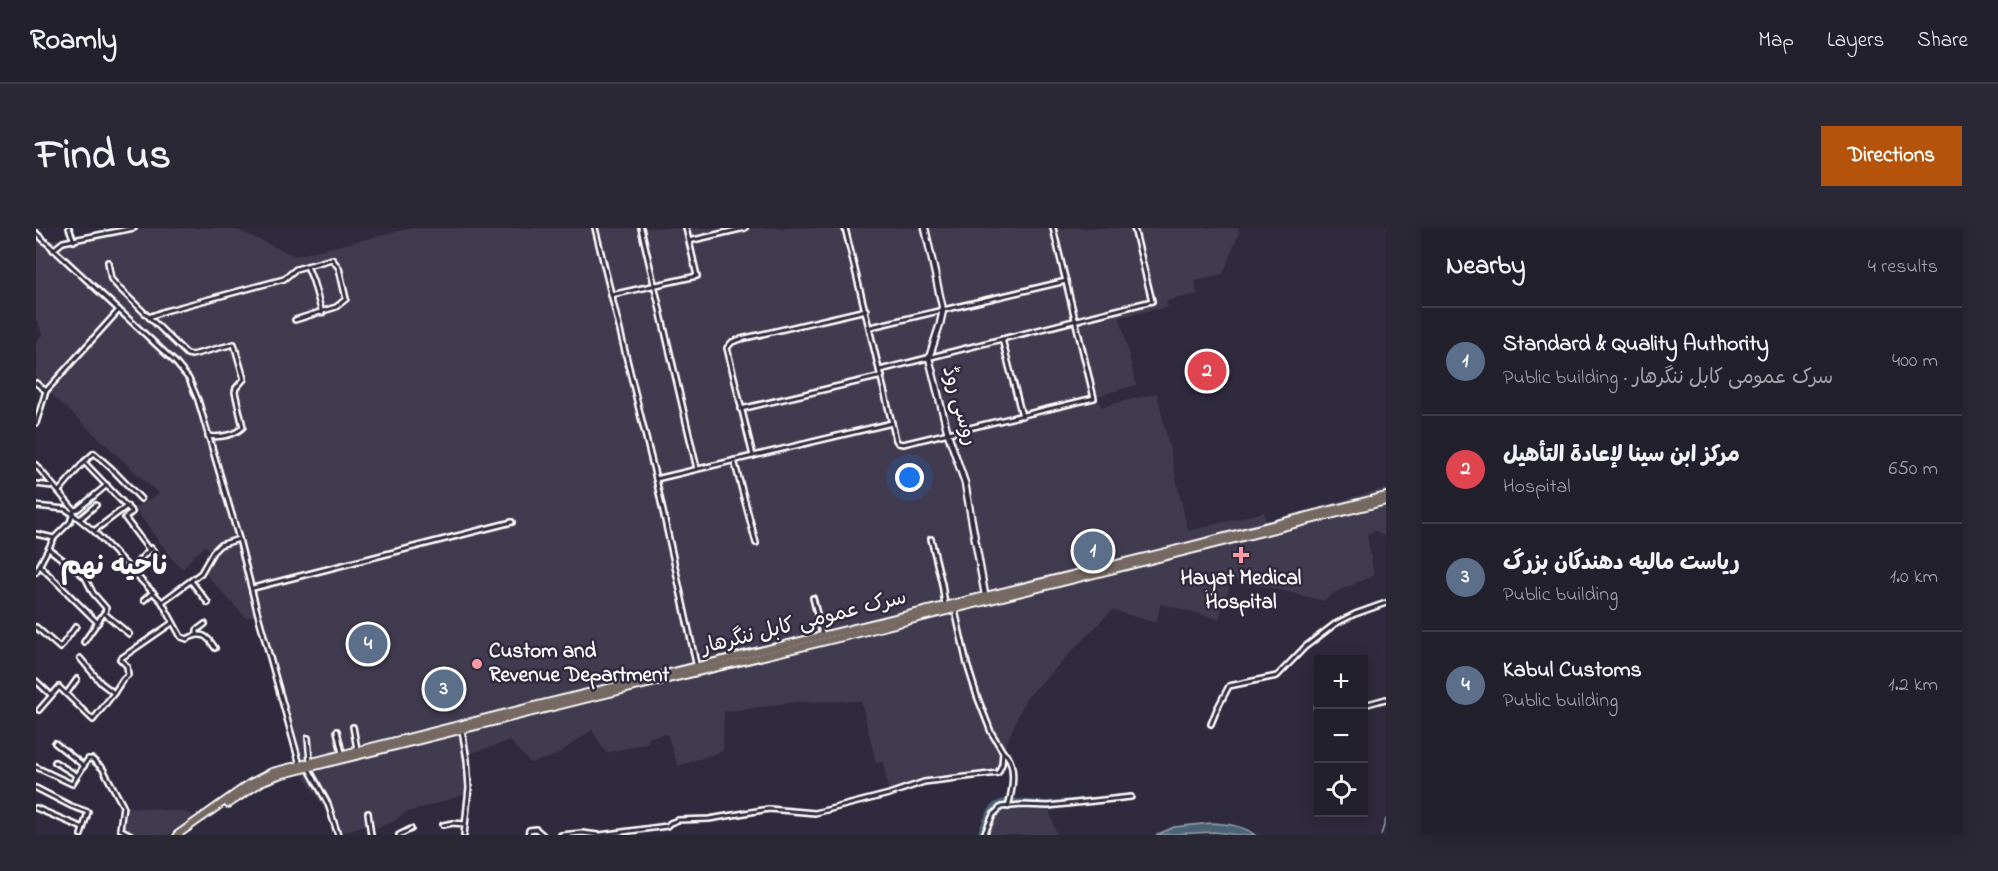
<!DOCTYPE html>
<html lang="en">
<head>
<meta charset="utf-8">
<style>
  :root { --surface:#23202e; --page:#2b2836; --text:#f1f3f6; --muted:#a3a3aa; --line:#403e4a; --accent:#b45309 }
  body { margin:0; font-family:"Indie Flower","Playpen Sans Arabic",sans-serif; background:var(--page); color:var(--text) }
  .controls { position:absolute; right:18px; bottom:18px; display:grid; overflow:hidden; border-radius:0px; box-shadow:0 3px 15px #0003 }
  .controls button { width:54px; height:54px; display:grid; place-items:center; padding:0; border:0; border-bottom:2px solid var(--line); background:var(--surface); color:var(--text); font:30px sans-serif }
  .you { position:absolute; left:874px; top:250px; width:21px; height:21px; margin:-15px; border:4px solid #fff; border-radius:50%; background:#1a73e8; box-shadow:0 0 0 9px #1a73e833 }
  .badge { display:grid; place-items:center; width:39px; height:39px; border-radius:50%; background:var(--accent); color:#fff; font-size:20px; font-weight:700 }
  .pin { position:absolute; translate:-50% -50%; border:3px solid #fff; box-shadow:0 2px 6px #0006 }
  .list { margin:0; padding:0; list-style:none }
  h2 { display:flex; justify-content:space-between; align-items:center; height:78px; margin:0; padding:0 24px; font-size:26px }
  h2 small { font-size:20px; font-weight:400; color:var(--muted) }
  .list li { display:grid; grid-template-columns:39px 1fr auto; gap:18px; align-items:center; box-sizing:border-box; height:108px; padding:0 24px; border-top:2px solid var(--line) }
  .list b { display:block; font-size:22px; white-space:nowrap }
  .list p { margin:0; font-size:20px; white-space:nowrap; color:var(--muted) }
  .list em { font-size:20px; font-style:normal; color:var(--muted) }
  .icon { flex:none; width:33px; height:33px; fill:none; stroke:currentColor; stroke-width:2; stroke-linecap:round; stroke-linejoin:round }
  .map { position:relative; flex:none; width:1350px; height:607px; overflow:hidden; border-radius:0px }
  header { display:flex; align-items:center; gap:36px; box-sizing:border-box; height:84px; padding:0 30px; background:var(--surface); border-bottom:2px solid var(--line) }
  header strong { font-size:28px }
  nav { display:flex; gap:33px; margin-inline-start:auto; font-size:21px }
  .intro { display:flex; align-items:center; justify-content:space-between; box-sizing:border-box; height:144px; padding:0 36px }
  h1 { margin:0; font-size:42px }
  .button { padding:15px 27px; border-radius:0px; background:var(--accent); color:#fff; font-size:21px; font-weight:700 }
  main { display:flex; gap:36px; padding:0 36px }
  aside { flex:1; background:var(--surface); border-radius:0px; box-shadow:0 3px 15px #0003 }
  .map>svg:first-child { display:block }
  .built { fill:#413a4f }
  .water { fill:#4b6474; stroke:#93a2ac; stroke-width:1.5 }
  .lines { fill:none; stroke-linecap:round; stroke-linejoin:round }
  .stream { stroke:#93a2ac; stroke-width:1.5 }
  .canal { stroke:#4b6474; stroke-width:4 }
  .minor-casing { stroke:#fff; stroke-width:8 }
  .secondary-casing { stroke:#fff; stroke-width:9 }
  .trunk-casing { stroke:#fff; stroke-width:10 }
  .minor { stroke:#2f2a3d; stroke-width:3 }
  .secondary { stroke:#2f2a3d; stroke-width:4.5 }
  .trunk { stroke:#766964; stroke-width:6 }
  .poi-dot { fill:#ff9aa2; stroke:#2f2a3d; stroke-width:2 }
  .labels { text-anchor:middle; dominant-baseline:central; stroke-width:5; stroke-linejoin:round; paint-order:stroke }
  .street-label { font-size:21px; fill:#fff; stroke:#2f2a3d }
  .poi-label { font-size:21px; font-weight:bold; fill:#fff; stroke:#2f2a3d }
  .district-label { font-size:27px; font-weight:bold; fill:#fff; stroke:#2f2a3d }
</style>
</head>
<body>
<header>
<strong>Roamly</strong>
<nav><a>Map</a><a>Layers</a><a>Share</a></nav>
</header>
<div class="intro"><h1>Find us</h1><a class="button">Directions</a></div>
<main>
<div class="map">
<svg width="1350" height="607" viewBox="0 0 1350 607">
  <rect width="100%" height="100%" fill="#2f2a3d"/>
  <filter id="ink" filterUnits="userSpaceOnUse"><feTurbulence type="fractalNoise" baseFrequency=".0167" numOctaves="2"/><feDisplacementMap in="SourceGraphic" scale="12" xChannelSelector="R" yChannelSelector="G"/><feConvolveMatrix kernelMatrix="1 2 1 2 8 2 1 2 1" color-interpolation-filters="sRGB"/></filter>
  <g filter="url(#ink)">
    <g class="built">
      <path d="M112 0H197L259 28 376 0H1202L1203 5 1187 46 1159 53 1161 66 1130 73 1132 79 1084 89 1100 157 1062 168 1065 179 1121 165 1152 303 1228 284 1230 293 1350 260V310L1340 303 1331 306 1338 347 1296 366 1289 373 1196 351 1183 391 1125 376 1120 395 1076 382 989 472 966 526 964 544 888 554 853 566 847 534 840 535 825 473 760 474 688 484 687 523 642 538 631 506 614 509 611 515 570 525 556 502 519 528 494 535 474 513 433 526 431 566 369 585 357 594 340 600 338 594 304 605 259 534 264 524 225 382 219 388 210 390 173 350 169 343 177 325 169 318 161 326H159L147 341 137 332 98 280 123 266 0 152V113L6 107 2 93H0V14Z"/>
      <path d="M86 578 149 584 159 589 132 607H80L84 601Z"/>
      <path d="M979 578H1012L1021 607H954L952 599 957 587 965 579Z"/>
    </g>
    <path class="water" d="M1175 595C1191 596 1207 597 1219 607H1201L1178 604 1120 607 1138 599Z"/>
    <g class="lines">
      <path class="stream" d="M1345 607 1350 591"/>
      <path class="canal" d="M943 607C947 598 951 584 959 577 970 568 997 576 1010 575 1027 574 1042 572 1058 571"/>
      <g class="minor-casing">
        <g id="minor">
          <path d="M33 0 38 13"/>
          <path d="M559 0 620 251 661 440"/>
          <path d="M605 0 661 241"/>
          <path d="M809 0 860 212 862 215 867 216 1058 170 1017 0"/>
          <path d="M0 5 139 134 153 151 162 172 203 311 221 383 264 537"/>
          <path d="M653 13 709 0"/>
          <path d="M17 22 27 14 98 0"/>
          <path d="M72 34 75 51 83 60 151 126 156 127 198 116 208 151 200 160 199 164 207 199C199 207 184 210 172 208"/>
          <path d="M271 38 277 53 286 85"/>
          <path d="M575 67 661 48 650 0"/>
          <path d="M113 89 129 83 248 51 260 41 296 31 303 40 310 71 300 79 259 92"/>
          <path d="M835 99 1030 53"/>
          <path d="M966 111 986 188"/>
          <path d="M844 142 1116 73 1098 0"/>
          <path d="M0 155 10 163"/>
          <path d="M705 181 846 148"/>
          <path d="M0 195 10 163 83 82"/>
          <path d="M717 228 691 120 696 114 705 111 830 82"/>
          <path d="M698 232 720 315"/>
          <path d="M48 234 96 284 89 290 113 322 115 320 119 325"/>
          <path d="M0 237 38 282 34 294 18 310 0 344"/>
          <path d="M620 251 856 195"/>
          <path d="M0 256 16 258"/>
          <path d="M23 263 48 234 58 225 75 240 105 271"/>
          <path d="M0 278 29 281 37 286 58 303 126 374 145 409 151 411C165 403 171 407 179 420"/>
          <path d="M38 282 42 281 71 257"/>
          <path d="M44 291 60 277"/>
          <path d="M58 303 91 278"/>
          <path d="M0 306 18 310"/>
          <path d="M895 311 906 356 909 377"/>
          <path d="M13 321 49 349 57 365 70 380 69 385"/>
          <path d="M4 338 62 395"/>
          <path d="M94 342 113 322"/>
          <path d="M155 353 172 375"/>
          <path d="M217 360 476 294"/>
          <path d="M777 370 786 406"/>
          <path d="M108 372 117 364"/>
          <path d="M126 374 165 345 177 324 184 317 203 311"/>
          <path d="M0 399 24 420 40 398"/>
          <path d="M161 406V402L169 396"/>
          <path d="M48 414 68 385 93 406"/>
          <path d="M44 430 65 455 78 465"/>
          <path d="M0 453 15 467"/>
          <path d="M31 465 41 451"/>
          <path d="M1328 477 1350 471"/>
          <path d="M1281 480H1282"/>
          <path d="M3 482 23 459 57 492 78 465 87 451 92 447 91 438 84 431 136 395"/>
          <path d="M1175 496 1181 481 1193 458 1241 448 1269 419 1299 396 1319 386 1350 375"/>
          <path d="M317 499 321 521"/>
          <path d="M426 502 431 532 433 560 428 607"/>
          <path d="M301 503 306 525"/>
          <path d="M272 510 274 533"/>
          <path d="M19 515 48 538"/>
          <path d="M967 524C982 534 976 564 972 579"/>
          <path d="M19 534 40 547"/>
          <path d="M0 539 36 556 52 531H56L67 541 87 578 84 601 95 607"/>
          <path d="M273 541 292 576 302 607"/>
          <path d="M0 560 35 578 52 584 45 607"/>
          <path d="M0 580 47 600"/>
          <path d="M332 585 335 607"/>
          <path d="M407 597 417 595 429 596"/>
          <path d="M363 607 375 601"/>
          <path d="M492 607 493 602 500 601 507 607"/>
          <path d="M525 607 546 605 562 607"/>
          <path d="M564 607 631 598 634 595 642 592 673 591 733 581 779 585 853 566 888 554 962 545 966 536 967 524 955 504 941 468 931 436 919 382"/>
          <path d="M948 607 957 587 965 579 986 577 1012 578 1095 569"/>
        </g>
      </g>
      <g class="secondary-casing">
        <path id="secondary" d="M889 0 907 82 904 96 893 130 912 206 929 255 949 367"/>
      </g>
      <g class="trunk-casing">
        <g id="trunk">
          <path d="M192 576 227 553 243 547 549 471 815 407 1350 273"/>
          <path d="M141 607 213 556 236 544 498 478 1130 324 1350 268"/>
        </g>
      </g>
      <use href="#minor" class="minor"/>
      <use href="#secondary" class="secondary"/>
      <use href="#trunk" class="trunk"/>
    </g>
  </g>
  <g class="poi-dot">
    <path d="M1202 318h6v6h6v6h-6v6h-6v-6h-6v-6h6z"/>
    <circle cx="441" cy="436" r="6"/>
  </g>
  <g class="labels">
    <g class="street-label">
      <text transform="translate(923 178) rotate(74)">روسی روڈ</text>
      <text transform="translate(768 395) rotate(-14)">سرک عمومی کابل ننگرهار</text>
    </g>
    <g class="poi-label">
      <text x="1205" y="351">Hayat Medical<tspan x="1205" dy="24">Hospital</tspan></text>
      <text x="453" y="424" text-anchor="start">Custom and<tspan x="453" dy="24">Revenue Department</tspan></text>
    </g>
    <g class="district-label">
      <text x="78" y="339">ناحیه نهم</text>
    </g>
  </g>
</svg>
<div class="controls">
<button>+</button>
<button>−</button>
<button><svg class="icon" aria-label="locate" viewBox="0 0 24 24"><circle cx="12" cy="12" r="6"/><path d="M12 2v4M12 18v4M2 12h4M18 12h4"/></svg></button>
</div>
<div class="you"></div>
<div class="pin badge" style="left:1057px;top:323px;background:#5c6f8a">1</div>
<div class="pin badge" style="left:1171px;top:143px;background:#e0444e">2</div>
<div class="pin badge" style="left:408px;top:461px;background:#5c6f8a">3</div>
<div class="pin badge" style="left:332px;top:416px;background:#5c6f8a">4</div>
</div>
<aside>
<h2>Nearby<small>4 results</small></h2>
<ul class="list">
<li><span class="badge" style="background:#5c6f8a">1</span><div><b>Standard &amp; Quality Authority</b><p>Public building · سرک عمومی کابل ننگرهار</p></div><em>400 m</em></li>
<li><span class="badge" style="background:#e0444e">2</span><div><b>مركز ابن سينا لإعادة التأهيل</b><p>Hospital</p></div><em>650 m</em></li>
<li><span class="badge" style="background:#5c6f8a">3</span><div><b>ریاست مالیه دهندگان بزرگ</b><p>Public building</p></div><em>1.0 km</em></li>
<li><span class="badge" style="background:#5c6f8a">4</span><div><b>Kabul Customs</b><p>Public building</p></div><em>1.2 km</em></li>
</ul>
</aside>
</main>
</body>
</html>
